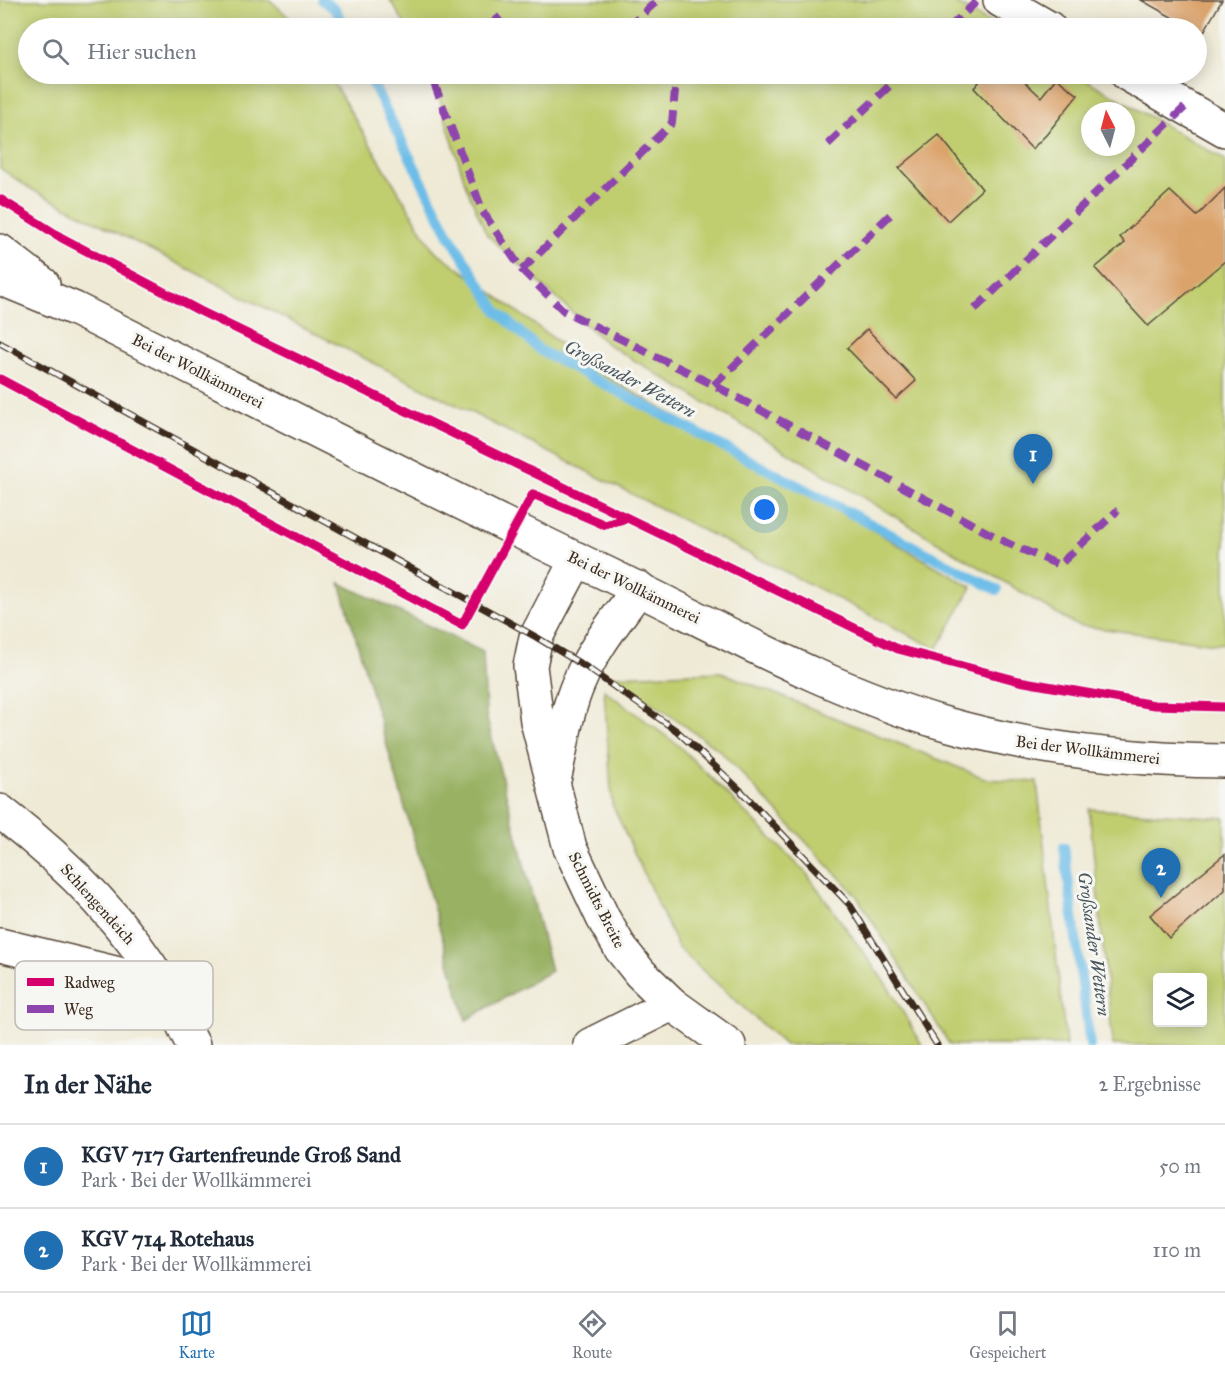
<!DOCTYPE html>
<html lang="de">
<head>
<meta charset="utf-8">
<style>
  :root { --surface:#fff; --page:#f6f6f7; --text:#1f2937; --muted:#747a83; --line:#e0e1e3; --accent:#1f6fb2 }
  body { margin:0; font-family:"IM FELL Great Primer",serif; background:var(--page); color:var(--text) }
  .controls { position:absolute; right:18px; bottom:18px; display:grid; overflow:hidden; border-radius:6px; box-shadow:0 3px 15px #0003 }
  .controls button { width:54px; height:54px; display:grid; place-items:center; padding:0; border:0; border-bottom:2px solid var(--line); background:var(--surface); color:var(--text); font:30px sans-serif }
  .compass { position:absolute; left:1081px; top:102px; width:54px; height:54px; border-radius:50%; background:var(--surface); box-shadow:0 3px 15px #0003; rotate:354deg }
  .you { position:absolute; left:765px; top:510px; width:21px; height:21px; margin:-15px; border:4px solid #fff; border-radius:50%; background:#1a73e8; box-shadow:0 0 0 9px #1a73e833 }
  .badge { display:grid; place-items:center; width:39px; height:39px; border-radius:50%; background:var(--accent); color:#fff; font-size:20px; font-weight:700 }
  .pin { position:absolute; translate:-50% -50px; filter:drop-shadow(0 2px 3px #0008) }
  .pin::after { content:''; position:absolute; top:32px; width:21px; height:18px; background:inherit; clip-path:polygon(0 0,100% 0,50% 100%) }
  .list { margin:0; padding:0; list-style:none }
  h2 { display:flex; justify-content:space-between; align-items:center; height:78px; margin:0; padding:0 24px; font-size:26px }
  h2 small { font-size:20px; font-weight:400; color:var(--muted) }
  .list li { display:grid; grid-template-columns:39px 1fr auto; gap:18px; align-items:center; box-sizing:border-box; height:84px; padding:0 24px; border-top:2px solid var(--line) }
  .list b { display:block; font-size:22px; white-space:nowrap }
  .list p { margin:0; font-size:20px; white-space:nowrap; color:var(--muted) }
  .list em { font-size:20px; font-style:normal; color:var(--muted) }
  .icon { flex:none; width:33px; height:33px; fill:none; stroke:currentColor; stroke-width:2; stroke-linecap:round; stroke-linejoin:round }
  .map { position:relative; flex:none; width:1225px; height:1045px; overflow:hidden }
  .search { position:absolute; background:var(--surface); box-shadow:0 3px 15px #0003; left:18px; right:18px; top:18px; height:66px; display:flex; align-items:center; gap:15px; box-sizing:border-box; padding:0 21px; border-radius:33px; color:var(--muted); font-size:22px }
  .sheet { height:246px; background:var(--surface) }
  nav { display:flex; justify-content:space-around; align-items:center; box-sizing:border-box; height:84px; border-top:2px solid var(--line); background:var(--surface); font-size:16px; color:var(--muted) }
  nav a { display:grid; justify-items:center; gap:3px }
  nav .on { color:var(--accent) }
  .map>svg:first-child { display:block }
  .green { fill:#c0ce70; stroke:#7e7c47; stroke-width:1.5; fill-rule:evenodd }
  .forest { fill:#98b162; stroke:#6a6e40; stroke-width:1.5 }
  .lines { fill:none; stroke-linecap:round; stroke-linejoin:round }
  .stream { stroke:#6dbde8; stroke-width:10 }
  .building { fill:#dba36c }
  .minor-casing { stroke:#564739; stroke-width:36 }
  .major-casing { stroke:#564739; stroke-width:36 }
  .minor { stroke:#fff; stroke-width:33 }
  .major { stroke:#fff; stroke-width:33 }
  .rail-casing { stroke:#3b2a1e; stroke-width:7 }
  .rail { stroke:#f6f6f2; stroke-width:4.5; stroke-dasharray:14; stroke-linecap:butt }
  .quiet { stroke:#8e44ad; stroke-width:8; stroke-dasharray:15 8; stroke-linecap:butt }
  .cycleway-casing { stroke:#f6f6f2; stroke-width:13 }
  .cycleway { stroke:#d6006c; stroke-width:9 }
  .labels { text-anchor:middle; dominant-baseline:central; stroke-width:6; stroke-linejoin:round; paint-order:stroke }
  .street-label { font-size:16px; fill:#3b2a1e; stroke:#f6f6f2 }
  .water-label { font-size:18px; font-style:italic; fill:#4a565b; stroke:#f6f6f2 }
  .key { fill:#f6f6f2; stroke:#beb9b2; stroke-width:1.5 }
  .key-label { font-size:16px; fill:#3b2a1e }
</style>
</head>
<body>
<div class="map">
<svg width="1225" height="1045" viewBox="0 0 1225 1045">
  <rect width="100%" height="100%" fill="#f6f6f2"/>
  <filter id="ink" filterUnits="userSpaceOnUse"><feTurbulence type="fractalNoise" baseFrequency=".0167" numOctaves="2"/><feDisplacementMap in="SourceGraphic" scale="12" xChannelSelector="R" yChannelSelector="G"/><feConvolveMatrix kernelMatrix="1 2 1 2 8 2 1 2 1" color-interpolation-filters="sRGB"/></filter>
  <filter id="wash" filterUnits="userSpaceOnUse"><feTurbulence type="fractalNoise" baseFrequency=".008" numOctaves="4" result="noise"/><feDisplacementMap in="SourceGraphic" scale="24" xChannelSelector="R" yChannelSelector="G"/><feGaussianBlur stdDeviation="1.35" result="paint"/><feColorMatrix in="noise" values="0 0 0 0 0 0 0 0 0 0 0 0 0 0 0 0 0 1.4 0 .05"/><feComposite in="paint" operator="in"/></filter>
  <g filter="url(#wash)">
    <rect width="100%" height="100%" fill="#efead5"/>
    <g class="green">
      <path d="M0 0H270L300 28H28V74H328L433 249 600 373 972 587 937 649 31 189 0 168Z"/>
      <path d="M390 0H950L999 28H407Z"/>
      <path d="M432 74H1076L1225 160V643L1215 644 1076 625 607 344 487 235 466 186ZM1090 111H1126V147H1090Z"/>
      <path d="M721 672 987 779 1037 782 1066 1045H950L856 895 719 750 614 676Z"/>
      <path d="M604 690 678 745 807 874 889 988 922 1045H785L678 948 612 804Z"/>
      <path d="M1089 809 1225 818V1045H1113ZM1158 978H1202V1022H1158Z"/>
    </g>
    <path class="forest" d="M340 583 483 652 486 715 551 971 466 1020Z"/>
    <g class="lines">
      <g class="stream">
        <path d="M322 0 336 10 345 28"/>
        <path d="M368 74 448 233 497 311 541 351 997 590"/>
        <path d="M1064 847 1090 1045"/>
      </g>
    </g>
    <g id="blocks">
      <g class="building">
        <path d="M1141 0H1222L1202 35 1197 32V28H1191Z"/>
        <path d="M986 74H1016L1041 97 1056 78 1078 95 1046 135 1032 149 974 88Z"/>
        <path d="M939 135 982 189 948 221 899 168Z"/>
        <path d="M1225 188V261L1148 326 1095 268 1125 243 1120 237 1170 191 1197 216Z"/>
        <path d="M867 329 916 381 896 399 847 348Z"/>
        <path d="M1225 854V890L1169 938 1150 915Z"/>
      </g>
    </g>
  </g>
  <g filter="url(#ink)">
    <use href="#blocks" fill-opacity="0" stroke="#564739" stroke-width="1.5"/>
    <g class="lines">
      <g class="minor-casing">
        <g id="minor">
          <path d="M1000 0 1049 28"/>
          <path d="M1127 74 1225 130"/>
          <path d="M0 811C63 860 123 918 164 988 175 1006 183 1026 193 1045"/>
          <path d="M0 945 119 974 164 988"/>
          <path d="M590 1045 672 1004"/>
        </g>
      </g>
      <g class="major-casing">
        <g id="major">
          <path d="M0 251 43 284"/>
          <path d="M0 278 75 309C249 396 422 485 597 569 711 623 824 689 946 724 1038 750 1130 760 1225 761"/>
          <path d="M577 559 536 637 530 666 537 721 570 848 603 918 621 949 640 973 672 1004 729 1045"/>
          <path d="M555 776C562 745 566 711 579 682 593 648 618 618 639 588"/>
        </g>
      </g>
      <use href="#minor" class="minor"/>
      <use href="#major" class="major"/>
      <g class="rail-casing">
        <path id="rail" d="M0 343 536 637 586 667 677 731 741 791 850 905 937 1045"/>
      </g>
      <use href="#rail" class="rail"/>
      <g class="quiet">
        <path d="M495 16 505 28"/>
        <path d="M627 28 658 0"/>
        <path d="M949 28 978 0"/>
        <path d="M578 74H579"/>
        <path d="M434 83 483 212 522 270 564 311 714 385 1007 543 1059 565 1118 510"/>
        <path d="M828 144 902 74"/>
        <path d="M522 270 672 123 675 90"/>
        <path d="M975 309 1185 107"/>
        <path d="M714 385 890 215"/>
      </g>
      <g class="cycleway-casing">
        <g id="cycleway">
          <path d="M0 199 62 238 200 311 898 649 1019 681 1154 705 1225 707"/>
          <path d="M0 379 462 625 533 494 605 525 627 518"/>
        </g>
      </g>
      <use href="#cycleway" class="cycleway"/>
    </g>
  </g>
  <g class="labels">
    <g class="street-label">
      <text transform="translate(198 371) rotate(27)">Bei der Wollkämmerei</text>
      <text transform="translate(634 587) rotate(26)">Bei der Wollkämmerei</text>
      <text transform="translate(1088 750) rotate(7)">Bei der Wollkämmerei</text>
      <text transform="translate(597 900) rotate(63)">Schmidts Breite</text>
      <text transform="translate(98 904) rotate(48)">Schlengendeich</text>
    </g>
    <g class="water-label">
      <text transform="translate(630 379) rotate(28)">Großsander Wettern</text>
      <text transform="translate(1094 944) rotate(82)">Großsander Wettern</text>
    </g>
  </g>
  <rect x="15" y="961" width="198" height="69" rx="9" class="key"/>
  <rect x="27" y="978" width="27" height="8" fill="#d6006c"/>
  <rect x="27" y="1005" width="27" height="8" fill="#8e44ad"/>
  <g class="key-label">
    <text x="64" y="988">Radweg</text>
    <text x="64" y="1015">Weg</text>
  </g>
</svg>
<div class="controls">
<button><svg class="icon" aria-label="layers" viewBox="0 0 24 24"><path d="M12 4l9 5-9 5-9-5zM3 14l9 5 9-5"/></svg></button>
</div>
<svg class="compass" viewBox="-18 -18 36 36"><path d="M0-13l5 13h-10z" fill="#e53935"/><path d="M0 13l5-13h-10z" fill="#747a83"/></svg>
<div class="you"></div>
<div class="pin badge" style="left:1033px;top:484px">1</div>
<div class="pin badge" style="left:1161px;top:898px">2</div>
<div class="search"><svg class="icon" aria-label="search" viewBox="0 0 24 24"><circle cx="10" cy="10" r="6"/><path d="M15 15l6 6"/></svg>Hier suchen</div>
</div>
<section class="sheet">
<h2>In der Nähe<small>2 Ergebnisse</small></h2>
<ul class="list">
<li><span class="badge">1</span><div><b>KGV 717 Gartenfreunde Groß Sand</b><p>Park · Bei der Wollkämmerei</p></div><em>50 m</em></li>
<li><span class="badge">2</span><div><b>KGV 714 Rotehaus</b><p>Park · Bei der Wollkämmerei</p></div><em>110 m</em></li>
</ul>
</section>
<nav>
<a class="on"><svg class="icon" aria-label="map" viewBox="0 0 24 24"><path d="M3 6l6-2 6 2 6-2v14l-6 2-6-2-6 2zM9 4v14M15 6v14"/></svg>Karte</a>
<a><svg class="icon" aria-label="directions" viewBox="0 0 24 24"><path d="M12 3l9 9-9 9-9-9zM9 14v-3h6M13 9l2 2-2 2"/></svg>Route</a>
<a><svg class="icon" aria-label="saved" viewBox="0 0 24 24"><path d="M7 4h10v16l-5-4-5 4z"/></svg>Gespeichert</a>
</nav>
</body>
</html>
